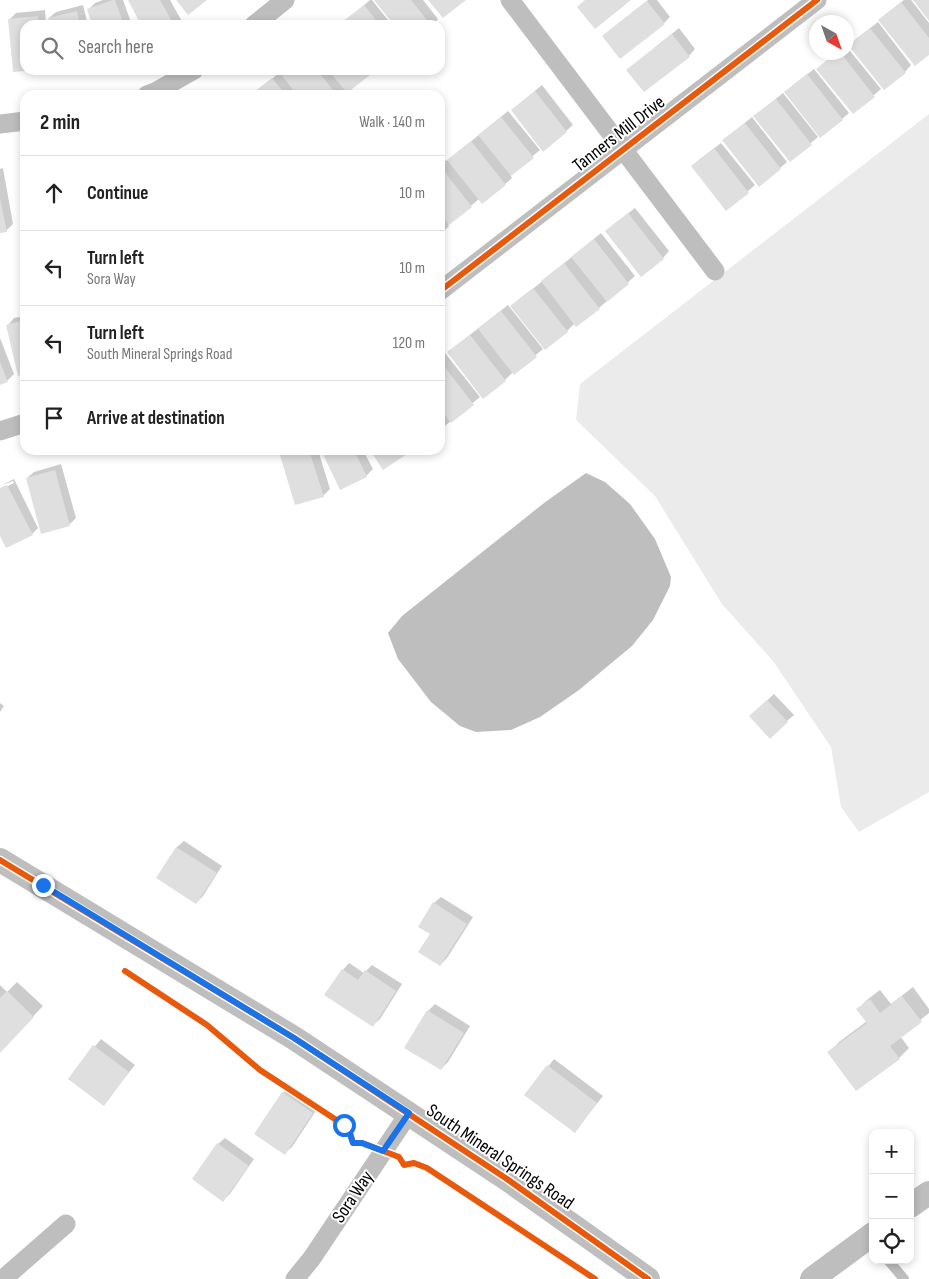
<!DOCTYPE html>
<html lang="en">
<head>
<meta charset="utf-8">
<style>
  :root { --surface:#fff; --page:#f6f6f6; --text:#222; --muted:#767676; --line:#e0e0e0 }
  body { margin:0; font-family:"Sofia Sans Condensed",sans-serif; background:var(--page); color:var(--text) }
  .controls { position:absolute; right:15px; bottom:15px; display:grid; overflow:hidden; border-radius:10px; box-shadow:0 2px 8px #0003 }
  .controls button { width:45px; height:45px; display:grid; place-items:center; padding:0; border:0; border-bottom:1px solid var(--line); background:var(--surface); color:var(--text); font:25px sans-serif }
  .compass { position:absolute; left:809px; top:15px; width:45px; height:45px; border-radius:50%; background:var(--surface); box-shadow:0 2px 8px #0003; rotate:140deg }
  .stop { position:absolute; width:15px; height:15px; margin:-11px; border:4px solid #1a73e8; border-radius:50%; background:#fff }
  .stop.end { background:#1a73e8; border-color:#fff; box-shadow:0 1px 5px #0008 }
  .list { margin:0; padding:0; list-style:none }
  h2 { display:flex; justify-content:space-between; align-items:center; height:65px; margin:0; padding:0 20px; font-size:21px }
  h2 small { font-size:16px; font-weight:400; color:var(--muted) }
  .list li { display:grid; grid-template-columns:32px 1fr auto; gap:15px; align-items:center; box-sizing:border-box; height:75px; padding:0 20px; border-top:1px solid var(--line) }
  .list b { display:block; font-size:19px; white-space:nowrap }
  .list p { margin:0; font-size:16px; white-space:nowrap; color:var(--muted) }
  .list em { font-size:16px; font-style:normal; color:var(--muted) }
  .icon { flex:none; width:28px; height:28px; fill:none; stroke:currentColor; stroke-width:2; stroke-linecap:round; stroke-linejoin:round }
  .map { position:relative; flex:none; width:929px; height:1279px; overflow:hidden }
  .search { position:absolute; background:var(--surface); box-shadow:0 2px 8px #0003; left:20px; top:20px; width:425px; height:55px; display:flex; align-items:center; gap:12px; box-sizing:border-box; padding:0 18px; border-radius:15px; color:var(--muted); font-size:19px }
  .panel { position:absolute; background:var(--surface); box-shadow:0 2px 8px #0003; left:20px; top:90px; width:425px; height:365px; border-radius:15px }
  .map>svg:first-child { display:block }
  .green { fill:#ebebeb }
  .water { fill:#bebebe }
  .shadow { fill:#0003 }
  .building { fill:#dfdfdf }
  .lines { fill:none; stroke-linecap:round; stroke-linejoin:round }
  .service { stroke:#bebebe; stroke-width:10 }
  .minor { stroke:#bebebe; stroke-width:19 }
  .tertiary { stroke:#bebebe; stroke-width:24 }
  .cycleway-casing { stroke:#fff; stroke-width:9 }
  .cycleway { stroke:#e8590c; stroke-width:6 }
  .route { stroke:#1a73e8; stroke-width:6 }
  .labels { text-anchor:middle; dominant-baseline:central; stroke-width:4; stroke-linejoin:round; paint-order:stroke }
  .street-label { font-size:19px; fill:#000; stroke:#fff }
</style>
</head>
<body>
<div class="map">
<svg width="929" height="1279" viewBox="0 0 929 1279">
  <rect width="100%" height="100%" fill="#fff"/>
  <path class="green" d="M929 114V792L859 832 841 807 831 747 773 661 722 604 655 496 576 420 580 384Z"/>
  <path class="water" d="M586 473 605 482 630 504 655 539 671 577 670 586 653 620 632 646 579 690 540 717 511 730 476 732 460 726 431 702 398 659 388 633 402 616 544 503Z"/>
  <g class="shadow">
    <path d="M103 0H123L132 25H94L88 10 95 3Z"/>
    <path d="M129 0H170L183 23 181 25H143Z"/>
    <path d="M370 0H372L392 25H346L344 22Z"/>
    <path d="M376 0H423L438 19 433 25H396Z"/>
    <path d="M648 0H657L670 17 664 23 610 30Z"/>
    <path d="M904 0H911L929 23V54L886 14Z"/>
    <path d="M83 5 88 25H51L49 18 56 12Z"/>
    <path d="M45 10 46 25H25V70L9 20 16 13Z"/>
    <path d="M878 22 911 65 905 72 856 39Z"/>
    <path d="M679 28 695 49 689 56 627 70Z"/>
    <path d="M846 46 881 89 853 113 837 52H846Z"/>
    <path d="M814 69 849 113 842 119 792 86Z"/>
    <path d="M283 70H373L340 95H251Z"/>
    <path d="M542 85 573 125 544 150 512 110Z"/>
    <path d="M783 93 818 137 790 160 762 110Z"/>
    <path d="M508 111 540 150 510 175 512 178 505 184 479 199 448 225 449 226 440 235V165L447 160V161Z"/>
    <path d="M752 117 787 162 780 168 731 134Z"/>
    <path d="M721 143 755 185 727 209 699 160Z"/>
    <path d="M3 168 13 224 6 231 0 232V169Z"/>
    <path d="M635 208 669 251 663 258 613 225Z"/>
    <path d="M601 233 635 276 599 308 575 323 567 331 512 306Z"/>
    <path d="M508 305 543 349 514 373 513 372 505 380 448 352Z"/>
    <path d="M25 316V373L8 325 14 318Z"/>
    <path d="M0 338 14 374 7 381 0 383Z"/>
    <path d="M445 353 480 397 440 430V358Z"/>
    <path d="M282 450H318L330 489 323 496 280 452Z"/>
    <path d="M322 450H363L373 469 366 476Z"/>
    <path d="M61 464 76 518 70 524 27 478 34 472Z"/>
    <path d="M14 479 38 528 32 534 0 533V490L14 483 13 481 0 486Z"/>
    <path d="M774 694 794 715 787 721 757 710Z"/>
    <path d="M0 703 4 706 0 712Z"/>
    <path d="M184 841 222 866 203 896 196 903 158 878 177 847Z"/>
    <path d="M441 897 473 917 447 958 440 965 432 934 434 903Z"/>
    <path d="M349 963 364 973 372 965 402 984 380 1019 373 1025 343 970Z"/>
    <path d="M17 982 43 1006 0 1051V985L7 992Z"/>
    <path d="M913 987 929 1009V1013L900 1036 909 1048 899 1058 829 1052 839 1042 867 1021 858 1009 868 999 880 990 891 1004Z"/>
    <path d="M435 1004 470 1026 448 1062 441 1069 428 1011Z"/>
    <path d="M101 1039 135 1065 103 1105 69 1079Z"/>
    <path d="M554 1059 603 1096 575 1131 526 1095Z"/>
    <path d="M289 1087 319 1106 292 1147 285 1153 283 1093Z"/>
    <path d="M225 1138 254 1159 230 1194 223 1200 218 1144Z"/>
  </g>
  <g class="building">
    <path d="M113 0H115L124 25H92L87 9Z"/>
    <path d="M128 0H160L174 25H141Z"/>
    <path d="M176 0H207L188 15Z"/>
    <path d="M374 0H411L431 25H394Z"/>
    <path d="M428 0H466L443 18Z"/>
    <path d="M585 0H631L595 29 577 7Z"/>
    <path d="M913 0H929V21Z"/>
    <path d="M647 1 665 24 620 59 602 36Z"/>
    <path d="M901 2 929 38V55L915 66 878 20Z"/>
    <path d="M364 5 380 25H344L342 22Z"/>
    <path d="M77 11 80 25H50L48 18Z"/>
    <path d="M38 16 39 25H25V71L13 72 8 19Z"/>
    <path d="M870 28 906 73 884 90 848 45Z"/>
    <path d="M672 34 690 57 644 92 626 70Z"/>
    <path d="M837 52H840L875 97 853 114 816 69Z"/>
    <path d="M281 70H317L337 95H297L279 72Z"/>
    <path d="M328 70H366L370 75 347 93Z"/>
    <path d="M807 74 843 120 820 138 784 92Z"/>
    <path d="M272 78 286 95H250Z"/>
    <path d="M535 91 567 132 543 152 511 110Z"/>
    <path d="M776 99 812 145 790 162 753 116Z"/>
    <path d="M501 117 534 158 511 176 478 135Z"/>
    <path d="M745 123 781 169 759 187 722 140Z"/>
    <path d="M471 141 506 185 482 204 447 160Z"/>
    <path d="M714 148 749 193 726 211 691 166Z"/>
    <path d="M440 166 472 207 449 225 440 214Z"/>
    <path d="M0 199 7 232 0 233Z"/>
    <path d="M628 213 664 259 641 277 605 231Z"/>
    <path d="M594 239 629 284 607 302 571 257Z"/>
    <path d="M564 263 600 309 576 327 541 281Z"/>
    <path d="M533 288 568 332 545 350 510 306Z"/>
    <path d="M501 311 537 357 514 375 478 329Z"/>
    <path d="M25 320V374L18 376 6 325Z"/>
    <path d="M470 335 506 381 483 399 447 352Z"/>
    <path d="M440 361 474 405 451 423 440 409Z"/>
    <path d="M0 362 8 382 0 385Z"/>
    <path d="M285 450H309L324 497 295 505 279 452Z"/>
    <path d="M321 450H354L367 477 340 490Z"/>
    <path d="M370 450H405L407 454 383 470Z"/>
    <path d="M55 470 70 526 41 534 26 478Z"/>
    <path d="M7 485 33 535 6 548 0 536V488Z"/>
    <path d="M767 700 788 722 770 739 749 716Z"/>
    <path d="M176 847 217 873 196 904 156 878Z"/>
    <path d="M433 902 467 924 440 966 418 952 430 934 418 927Z"/>
    <path d="M342 969 358 980 365 970 396 991 373 1027 324 995Z"/>
    <path d="M7 991 34 1017 0 1053V998Z"/>
    <path d="M902 996 922 1022 890 1046 900 1059 856 1091 827 1052 867 1023 856 1009 870 999 880 1013Z"/>
    <path d="M427 1010 464 1033 441 1070 404 1048Z"/>
    <path d="M93 1045 129 1072 104 1106 68 1079Z"/>
    <path d="M547 1065 597 1103 575 1133 524 1095Z"/>
    <path d="M282 1092 313 1113 285 1155 254 1134Z"/>
    <path d="M217 1143 249 1166 223 1202 192 1179Z"/>
  </g>
  <g class="lines">
    <path class="service" d="M888 1260 904 1279"/>
    <g class="minor">
      <path d="M510 0 715 271"/>
      <path d="M254 25 285 0"/>
      <path d="M147 95 155 92 194 70"/>
      <path d="M0 124 25 121"/>
      <path d="M440 291 817 0"/>
      <path d="M0 431 25 423"/>
      <path d="M3 1279 66 1224"/>
      <path d="M295 1279 312 1258 409 1113"/>
    </g>
    <g class="tertiary">
      <path d="M0 860 294 1038 507 1179 648 1279"/>
      <path d="M910 1206 929 1193"/>
      <path d="M812 1279 873 1234"/>
    </g>
    <g class="cycleway-casing">
      <g id="cycleway">
        <path d="M440 291 817 0"/>
        <path d="M0 860 294 1038 507 1179 648 1279"/>
        <path d="M125 971 207 1025 260 1070 344 1125 350 1133 353 1143H362L399 1157 404 1165 414 1163 427 1168 595 1279"/>
      </g>
    </g>
    <use href="#cycleway" class="cycleway"/>
  </g>
  <g class="lines">
    <path class="route" d="M43 885 294 1038 409 1113 383 1151 362 1143H353L350 1134 344 1125"/>
  </g>
  <g class="labels">
    <g class="street-label">
      <text transform="translate(619 134) rotate(-38)">Tanners Mill Drive</text>
      <text transform="translate(500 1157) rotate(34)">South Mineral Springs Road</text>
      <text transform="translate(353 1197) rotate(-56)">Sora Way</text>
    </g>
  </g>
</svg>
<div class="controls">
<button>+</button>
<button>−</button>
<button><svg class="icon" aria-label="locate" viewBox="0 0 24 24"><circle cx="12" cy="12" r="6"/><path d="M12 2v4M12 18v4M2 12h4M18 12h4"/></svg></button>
</div>
<svg class="compass" viewBox="-18 -18 36 36"><path d="M0-13l5 13h-10z" fill="#e53935"/><path d="M0 13l5-13h-10z" fill="#767676"/></svg>
<div class="stop" style="left:344px;top:1125px"></div>
<div class="stop end" style="left:43px;top:885px"></div>
<div class="search"><svg class="icon" aria-label="search" viewBox="0 0 24 24"><circle cx="10" cy="10" r="6"/><path d="M15 15l6 6"/></svg>Search here</div>
<section class="panel">
<h2>2 min<small>Walk · 140 m</small></h2>
<ul class="list">
<li><svg class="icon" aria-label="ahead" viewBox="0 0 24 24"><path d="M12 20V5M6 11l6-6 6 6"/></svg><div><b>Continue</b></div><em>10 m</em></li>
<li><svg class="icon" aria-label="left" viewBox="0 0 24 24"><path d="M17 20v-9H6M10 6l-5 5 5 5"/></svg><div><b>Turn left</b><p>Sora Way</p></div><em>10 m</em></li>
<li><svg class="icon" aria-label="left" viewBox="0 0 24 24"><path d="M17 20v-9H6M10 6l-5 5 5 5"/></svg><div><b>Turn left</b><p>South Mineral Springs Road</p></div><em>120 m</em></li>
<li><svg class="icon" aria-label="arrive" viewBox="0 0 24 24"><path d="M6 21V4h12l-3 4 3 4H6"/></svg><div><b>Arrive at destination</b></div></li>
</ul>
</section>
</div>
</body>
</html>
